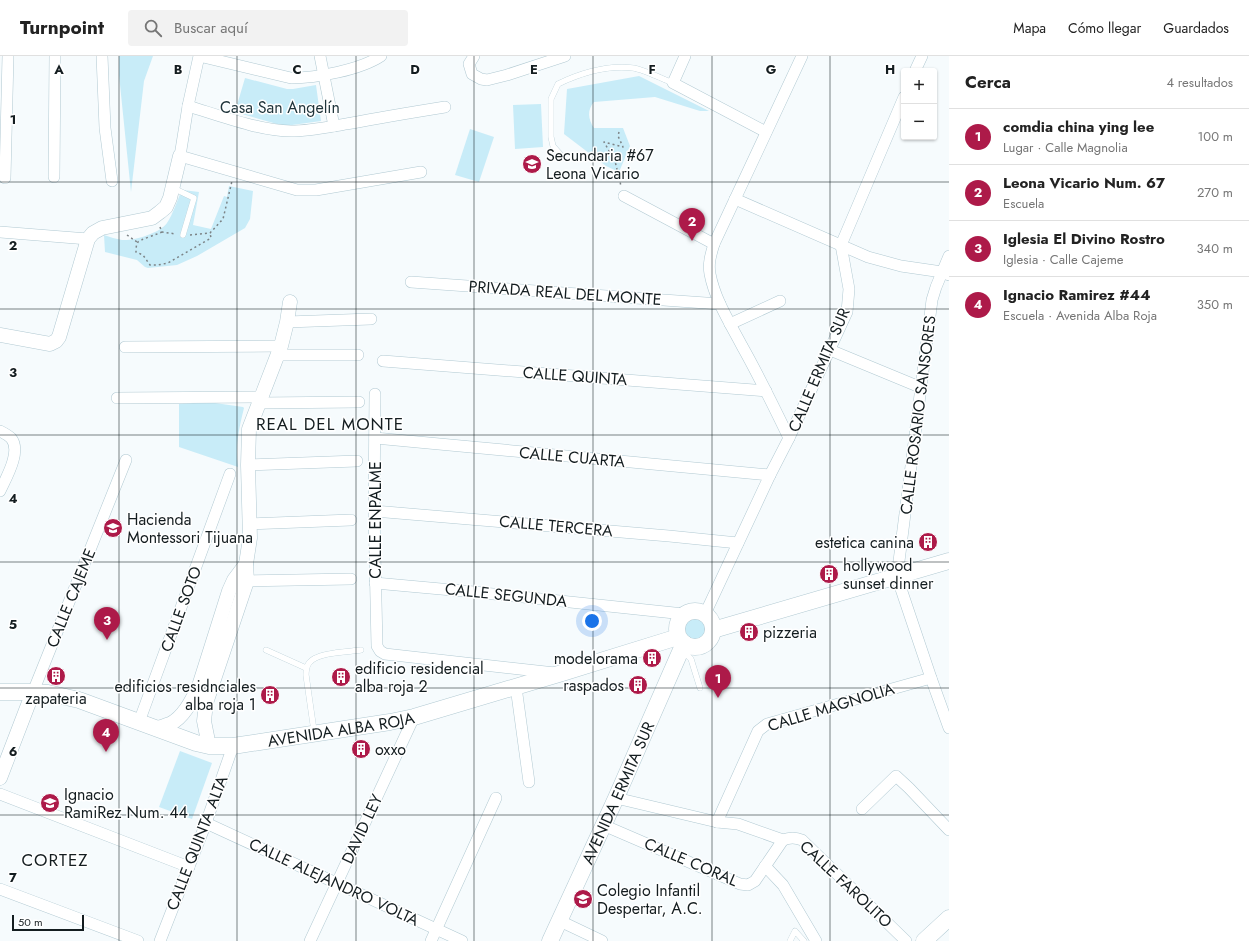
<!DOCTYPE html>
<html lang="es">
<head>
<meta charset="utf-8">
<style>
  :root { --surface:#fff; --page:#f2f2f2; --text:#222; --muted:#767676; --line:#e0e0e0; --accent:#ad1a49 }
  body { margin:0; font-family:Jost,sans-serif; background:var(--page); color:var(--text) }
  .controls { position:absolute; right:12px; top:12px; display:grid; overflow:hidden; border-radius:4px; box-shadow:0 1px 3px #0004 }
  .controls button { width:36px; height:36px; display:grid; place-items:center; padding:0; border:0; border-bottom:1px solid var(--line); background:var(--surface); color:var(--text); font:20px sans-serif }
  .scale { position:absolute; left:12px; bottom:10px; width:72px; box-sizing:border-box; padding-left:4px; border:2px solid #141d20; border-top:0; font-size:11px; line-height:14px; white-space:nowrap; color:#141d20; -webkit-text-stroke:3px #fff; paint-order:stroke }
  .you { position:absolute; left:592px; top:565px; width:14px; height:14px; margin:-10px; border:3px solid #fff; border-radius:50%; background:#1a73e8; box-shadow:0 0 0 6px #1a73e833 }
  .badge { display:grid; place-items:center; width:26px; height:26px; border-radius:50%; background:var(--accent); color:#fff; font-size:13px; font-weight:700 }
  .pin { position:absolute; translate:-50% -33px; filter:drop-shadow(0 1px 2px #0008) }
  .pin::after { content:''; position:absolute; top:21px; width:14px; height:12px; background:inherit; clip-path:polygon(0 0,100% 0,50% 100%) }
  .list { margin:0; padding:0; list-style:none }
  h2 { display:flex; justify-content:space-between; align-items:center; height:52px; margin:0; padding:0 16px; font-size:17px }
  h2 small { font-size:13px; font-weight:400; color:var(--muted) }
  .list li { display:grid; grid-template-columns:26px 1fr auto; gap:12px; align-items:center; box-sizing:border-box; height:56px; padding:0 16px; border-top:1px solid var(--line) }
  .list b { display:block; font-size:15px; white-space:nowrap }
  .list p { margin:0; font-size:13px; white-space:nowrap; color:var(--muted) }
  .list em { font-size:13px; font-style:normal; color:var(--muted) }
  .icon { flex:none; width:22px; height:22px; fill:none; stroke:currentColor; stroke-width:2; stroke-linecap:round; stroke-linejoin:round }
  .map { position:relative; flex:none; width:949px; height:885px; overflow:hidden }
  header { display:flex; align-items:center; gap:24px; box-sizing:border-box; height:56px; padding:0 20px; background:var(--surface); border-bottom:1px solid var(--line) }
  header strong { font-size:19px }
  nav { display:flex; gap:22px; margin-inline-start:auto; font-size:14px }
  .search { width:280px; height:36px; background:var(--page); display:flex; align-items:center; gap:10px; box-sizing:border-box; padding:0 14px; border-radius:4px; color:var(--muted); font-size:15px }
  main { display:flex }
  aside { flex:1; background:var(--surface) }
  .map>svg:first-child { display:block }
  .green { fill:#c8ecf8 }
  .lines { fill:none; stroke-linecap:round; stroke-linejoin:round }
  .service-casing { stroke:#b1c9d2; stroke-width:6 }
  .minor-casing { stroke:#b1c9d2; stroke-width:12 }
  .tertiary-casing { stroke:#b1c9d2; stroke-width:15 }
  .secondary-casing { stroke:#b1c9d2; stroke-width:17 }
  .path { stroke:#7c8386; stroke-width:1.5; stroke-dasharray:2 3; stroke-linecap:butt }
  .service { stroke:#fff; stroke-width:5.5 }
  .minor { stroke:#fff; stroke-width:11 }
  .tertiary { stroke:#fff; stroke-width:14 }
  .secondary { stroke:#fff; stroke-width:16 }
  .grid { fill:none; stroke:#141d20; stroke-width:1; stroke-opacity:0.55 }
  .labels { text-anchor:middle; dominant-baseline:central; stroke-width:3; stroke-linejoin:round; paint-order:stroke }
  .park-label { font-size:16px; fill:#1e333a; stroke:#fff }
  .poi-label { font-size:16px; fill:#141d20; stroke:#fff; text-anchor:start }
  .street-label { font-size:16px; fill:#141d20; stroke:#fff }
  .neighbourhood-label { font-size:17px; letter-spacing:1px; fill:#141d20; stroke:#fff }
  .grid-label { font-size:13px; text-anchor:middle; font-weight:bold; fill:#141d20; stroke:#fff; stroke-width:3; stroke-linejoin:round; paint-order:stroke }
</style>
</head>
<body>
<header>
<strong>Turnpoint</strong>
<div class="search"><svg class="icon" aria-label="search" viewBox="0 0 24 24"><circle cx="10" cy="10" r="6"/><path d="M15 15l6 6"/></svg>Buscar aquí</div>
<nav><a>Mapa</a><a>Cómo llegar</a><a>Guardados</a></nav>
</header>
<main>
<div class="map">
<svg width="949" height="885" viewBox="0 0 949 885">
  <rect width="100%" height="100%" fill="#f6fbfd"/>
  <g class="green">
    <path d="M119 0H153L144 25 131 136 119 19Z"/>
    <path d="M639 20 709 55H700L655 41 594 46C587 54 588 63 594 72H623L630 90 619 116 606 110 564 78 567 33Z"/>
    <path d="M245 22 287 33H293L316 29 321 65 285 70 277 68 235 56Z"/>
    <path d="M541 48 543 91 515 93 513 49Z"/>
    <path d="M470 73 494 81 479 126 455 119Z"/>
    <path d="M229 130 253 135 250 163 245 172 197 200 177 209 148 212 145 211 137 204 105 196 104 179C110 181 116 183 122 184 134 185 160 177 167 167 173 158 177 145 181 136L183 134 199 136 193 169 211 173 224 140 227 141Z"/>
    <path d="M208 346 243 351 244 352C239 372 235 390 238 411L179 391V348Z"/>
    <circle cx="695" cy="573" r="12"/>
    <path d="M180 695 212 707 192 763 159 751Z"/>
  </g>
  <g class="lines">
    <g class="service-casing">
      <g id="service">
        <path d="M561 99 553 90 551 81V43L558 28C581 17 607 9 633 12 642 13 663 23 673 27"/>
        <path d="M173 132 194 142 183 179"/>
        <path d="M266 594 306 612"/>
        <path d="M682 594 691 603 700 632"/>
        <path d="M314 675 306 619C306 615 306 611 309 607 317 596 348 596 361 594"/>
        <path d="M790 885 795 875 804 885"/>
      </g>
    </g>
    <g class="minor-casing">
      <g id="minor">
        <path d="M102 0 105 72 112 125"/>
        <path d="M320 0 334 70"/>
        <path d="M381 0C360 14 316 22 291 22L199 0 188 50 180 100 297 134H316L421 116"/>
        <path d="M474 0 469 8 472 18 481 23 487 24 507 19 565 0"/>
        <path d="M685 0 673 27 766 76"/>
        <path d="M915 15 922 0"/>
        <path d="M188 50C218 59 260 75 291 75 312 75 332 70 352 67 383 61 414 56 445 51"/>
        <path d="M54 121 55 0"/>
        <path d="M5 122 8 0"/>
        <path d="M624 140 714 188"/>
        <path d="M735 143 868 201 901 210 942 216 949 219"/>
        <path d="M0 176 88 183"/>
        <path d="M949 200 936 231 932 244 897 521 931 622 949 672"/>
        <path d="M411 226 720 248"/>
        <path d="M287 266 371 263"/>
        <path d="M730 268 780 245"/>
        <path d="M125 291 281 290"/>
        <path d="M830 294 922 332"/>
        <path d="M277 299H358"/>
        <path d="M383 305 766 335"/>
        <path d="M375 338 374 455 377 590 380 595 385 598 555 617"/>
        <path d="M117 342 262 341"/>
        <path d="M259 347 359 346"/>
        <path d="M0 375C4 377 8 379 11 382 22 395 6 422 0 435"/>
        <path d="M375 382 770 419"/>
        <path d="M789 382C774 351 759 320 742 290 730 267 715 244 710 218 708 207 711 198 714 188L802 0"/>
        <path d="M248 409 357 405"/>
        <path d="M374 455 669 480 738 487"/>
        <path d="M249 468 351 464"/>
        <path d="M239 524 247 525 351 523"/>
        <path d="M375 527 474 536 684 558"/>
        <path d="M705 558 770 419 789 382 847 256 849 233 841 189 904 41"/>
        <path d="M516 631 529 726"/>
        <path d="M33 636 126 404"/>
        <path d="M139 666 230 418"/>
        <path d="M0 738 189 811"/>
        <path d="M616 742 717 766 738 768 783 784"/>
        <path d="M862 753 896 720 909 732 949 774"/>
        <path d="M717 766 758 675 767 668 931 622"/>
        <path d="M206 767 462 885"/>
        <path d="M603 769 740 828 748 829 755 825 783 784"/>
        <path d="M783 784C790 781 795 781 802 784L906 885"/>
        <path d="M765 810 783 829 816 885"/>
        <path d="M0 833 138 885"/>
        <path d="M560 865 602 885"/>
        <path d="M160 885 206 767 233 690"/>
        <path d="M310 885 414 661"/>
        <path d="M431 885 496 742"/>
      </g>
    </g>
    <g class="tertiary-casing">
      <g id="tertiary">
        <path d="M0 279 50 288 56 285 59 281 88 183 93 177 102 172 152 162 160 156 166 151 170 142 180 100"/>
        <path d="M158 672C162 671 166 669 170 668 184 661 192 644 199 630L229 535 234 524 246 508"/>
        <path d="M209 690 204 665 206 647 247 525 246 508 250 482 248 409 249 373 281 290 287 266 290 246"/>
        <path d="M0 722 33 636"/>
      </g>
    </g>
    <g class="secondary-casing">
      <g id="secondary">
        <circle cx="695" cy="573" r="18"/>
        <path d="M713 574 949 505"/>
        <path id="s1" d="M0 636H33L48 637 79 644 196 687 209 690H233L390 666 414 661 562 617 678 581"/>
        <path id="s2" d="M550 885 616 742 684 587"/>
        <path d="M924 885 949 862"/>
      </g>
    </g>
    <g class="path">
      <path d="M619 76 618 80 623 91 604 86 615 105 621 130"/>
      <path d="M160 171 162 176 176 178"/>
      <path d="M162 176C158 178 139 184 138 186 136 189 136 193 136 196L143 199 150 209H158L168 207 211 182 210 177"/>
      <path d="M127 179 137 186"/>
      <path d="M190 179 210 177 223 163 232 125"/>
    </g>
    <use href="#service" class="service"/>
    <use href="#minor" class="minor"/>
    <use href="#tertiary" class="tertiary"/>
    <use href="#secondary" class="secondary"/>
  </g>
  <path class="grid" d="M119 0V885M237 0V885M356 0V885M474 0V885M593 0V885M712 0V885M830 0V885M0 126H949M0 253H949M0 379H949M0 506H949M0 632H949M0 759H949"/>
  <defs>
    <g id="school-disc" transform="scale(1)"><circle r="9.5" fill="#ad1a49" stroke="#fff"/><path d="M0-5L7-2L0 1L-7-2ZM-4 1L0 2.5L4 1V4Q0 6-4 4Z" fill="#fff"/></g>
    <g id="building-disc" transform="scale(1)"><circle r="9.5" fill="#ad1a49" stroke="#fff"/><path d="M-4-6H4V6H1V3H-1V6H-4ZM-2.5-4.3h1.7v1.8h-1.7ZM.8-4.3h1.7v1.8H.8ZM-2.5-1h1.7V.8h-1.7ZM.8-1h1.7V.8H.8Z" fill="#fff"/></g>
  </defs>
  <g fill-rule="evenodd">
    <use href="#school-disc" x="532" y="108"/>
    <use href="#school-disc" x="113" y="472"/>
    <use href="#building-disc" x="928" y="486"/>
    <use href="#building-disc" x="829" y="518"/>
    <use href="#building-disc" x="749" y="576"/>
    <use href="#building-disc" x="652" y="602"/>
    <use href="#building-disc" x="56" y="620"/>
    <use href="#building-disc" x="341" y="621"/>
    <use href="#building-disc" x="638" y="629"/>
    <use href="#building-disc" x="270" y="639"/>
    <use href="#building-disc" x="361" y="693"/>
    <use href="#school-disc" x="50" y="747"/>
    <use href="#school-disc" x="583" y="843"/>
  </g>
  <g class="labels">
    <g class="park-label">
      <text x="280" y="51">Casa San Angelín</text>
    </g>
    <g class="poi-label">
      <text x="546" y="99">Secundaria #67<tspan x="546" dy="18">Leona Vicario</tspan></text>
      <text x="127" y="463">Hacienda<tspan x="127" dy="18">Montessori Tijuana</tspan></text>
      <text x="914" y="486" text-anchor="end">estetica canina</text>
      <text x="843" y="509">hollywood<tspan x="843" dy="18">sunset dinner</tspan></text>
      <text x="763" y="576">pizzeria</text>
      <text x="638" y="602" text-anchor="end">modelorama</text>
      <text x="355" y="612">edificio residencial<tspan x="355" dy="18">alba roja 2</tspan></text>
      <text x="624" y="629" text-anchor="end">raspados</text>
      <text x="256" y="630" text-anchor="end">edificios residnciales<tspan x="256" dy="18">alba roja 1</tspan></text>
      <text x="56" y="642" text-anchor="middle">zapateria</text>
      <text x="375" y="693">oxxo</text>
      <text x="64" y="738">Ignacio<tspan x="64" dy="18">RamiRez Num. 44</tspan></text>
      <text x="597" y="834">Colegio Infantil<tspan x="597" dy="18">Despertar, A.C.</tspan></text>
    </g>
    <g class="street-label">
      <text transform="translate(565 237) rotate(4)">PRIVADA REAL DEL MONTE</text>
      <text transform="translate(819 314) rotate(-67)">CALLE ERMITA SUR</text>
      <text transform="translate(575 320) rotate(4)">CALLE QUINTA</text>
      <text transform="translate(918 359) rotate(-83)">CALLE ROSARIO SANSORES</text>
      <text transform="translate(572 401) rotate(5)">CALLE CUARTA</text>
      <text transform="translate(375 464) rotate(-90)">CALLE ENPALME</text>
      <text transform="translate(556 470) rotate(5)">CALLE TERCERA</text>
      <text transform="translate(506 539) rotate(6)">CALLE SEGUNDA</text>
      <text transform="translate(71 542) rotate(-68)">CALLE CAJEME</text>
      <text transform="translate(181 553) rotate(-70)">CALLE SOTO</text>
      <text transform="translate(831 651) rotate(-17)">CALLE MAGNOLIA</text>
      <text stroke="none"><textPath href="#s1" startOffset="351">AVENIDA ALBA ROJA</textPath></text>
      <text stroke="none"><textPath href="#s2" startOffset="163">AVENIDA ERMITA SUR</textPath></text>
      <text transform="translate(362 773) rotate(-65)">DAVID LEY</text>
      <text transform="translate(197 787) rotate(-69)">CALLE QUINTA ALTA</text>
      <text transform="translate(691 806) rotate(23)">CALLE CORAL</text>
      <text transform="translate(334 826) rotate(25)">CALLE ALEJANDRO VOLTA</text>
      <text transform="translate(846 828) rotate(43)">CALLE FAROLITO</text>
    </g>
    <g class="neighbourhood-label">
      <text x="330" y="368">REAL DEL MONTE</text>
      <text x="55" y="804">CORTEZ</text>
    </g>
  </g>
  <g class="grid-label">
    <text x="59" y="18">A</text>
    <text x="178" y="18">B</text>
    <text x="297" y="18">C</text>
    <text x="415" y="18">D</text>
    <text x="534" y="18">E</text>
    <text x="652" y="18">F</text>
    <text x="771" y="18">G</text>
    <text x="890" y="18">H</text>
    <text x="13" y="68">1</text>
    <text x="13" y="194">2</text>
    <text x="13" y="321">3</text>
    <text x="13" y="447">4</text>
    <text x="13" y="573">5</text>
    <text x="13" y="700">6</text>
    <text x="13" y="826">7</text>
  </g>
</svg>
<div class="controls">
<button>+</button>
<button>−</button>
</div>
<div class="scale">50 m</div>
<div class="you"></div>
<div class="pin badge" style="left:718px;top:642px">1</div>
<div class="pin badge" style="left:692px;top:185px">2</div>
<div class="pin badge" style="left:107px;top:584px">3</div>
<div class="pin badge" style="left:106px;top:696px">4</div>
</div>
<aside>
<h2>Cerca<small>4 resultados</small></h2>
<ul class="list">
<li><span class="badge">1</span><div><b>comdia china ying lee</b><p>Lugar · Calle Magnolia</p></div><em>100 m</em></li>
<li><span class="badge">2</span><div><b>Leona Vicario Num. 67</b><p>Escuela</p></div><em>270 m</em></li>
<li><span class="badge">3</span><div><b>Iglesia El Divino Rostro</b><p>Iglesia · Calle Cajeme</p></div><em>340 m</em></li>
<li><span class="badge">4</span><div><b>Ignacio Ramirez #44</b><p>Escuela · Avenida Alba Roja</p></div><em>350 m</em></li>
</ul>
</aside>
</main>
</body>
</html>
